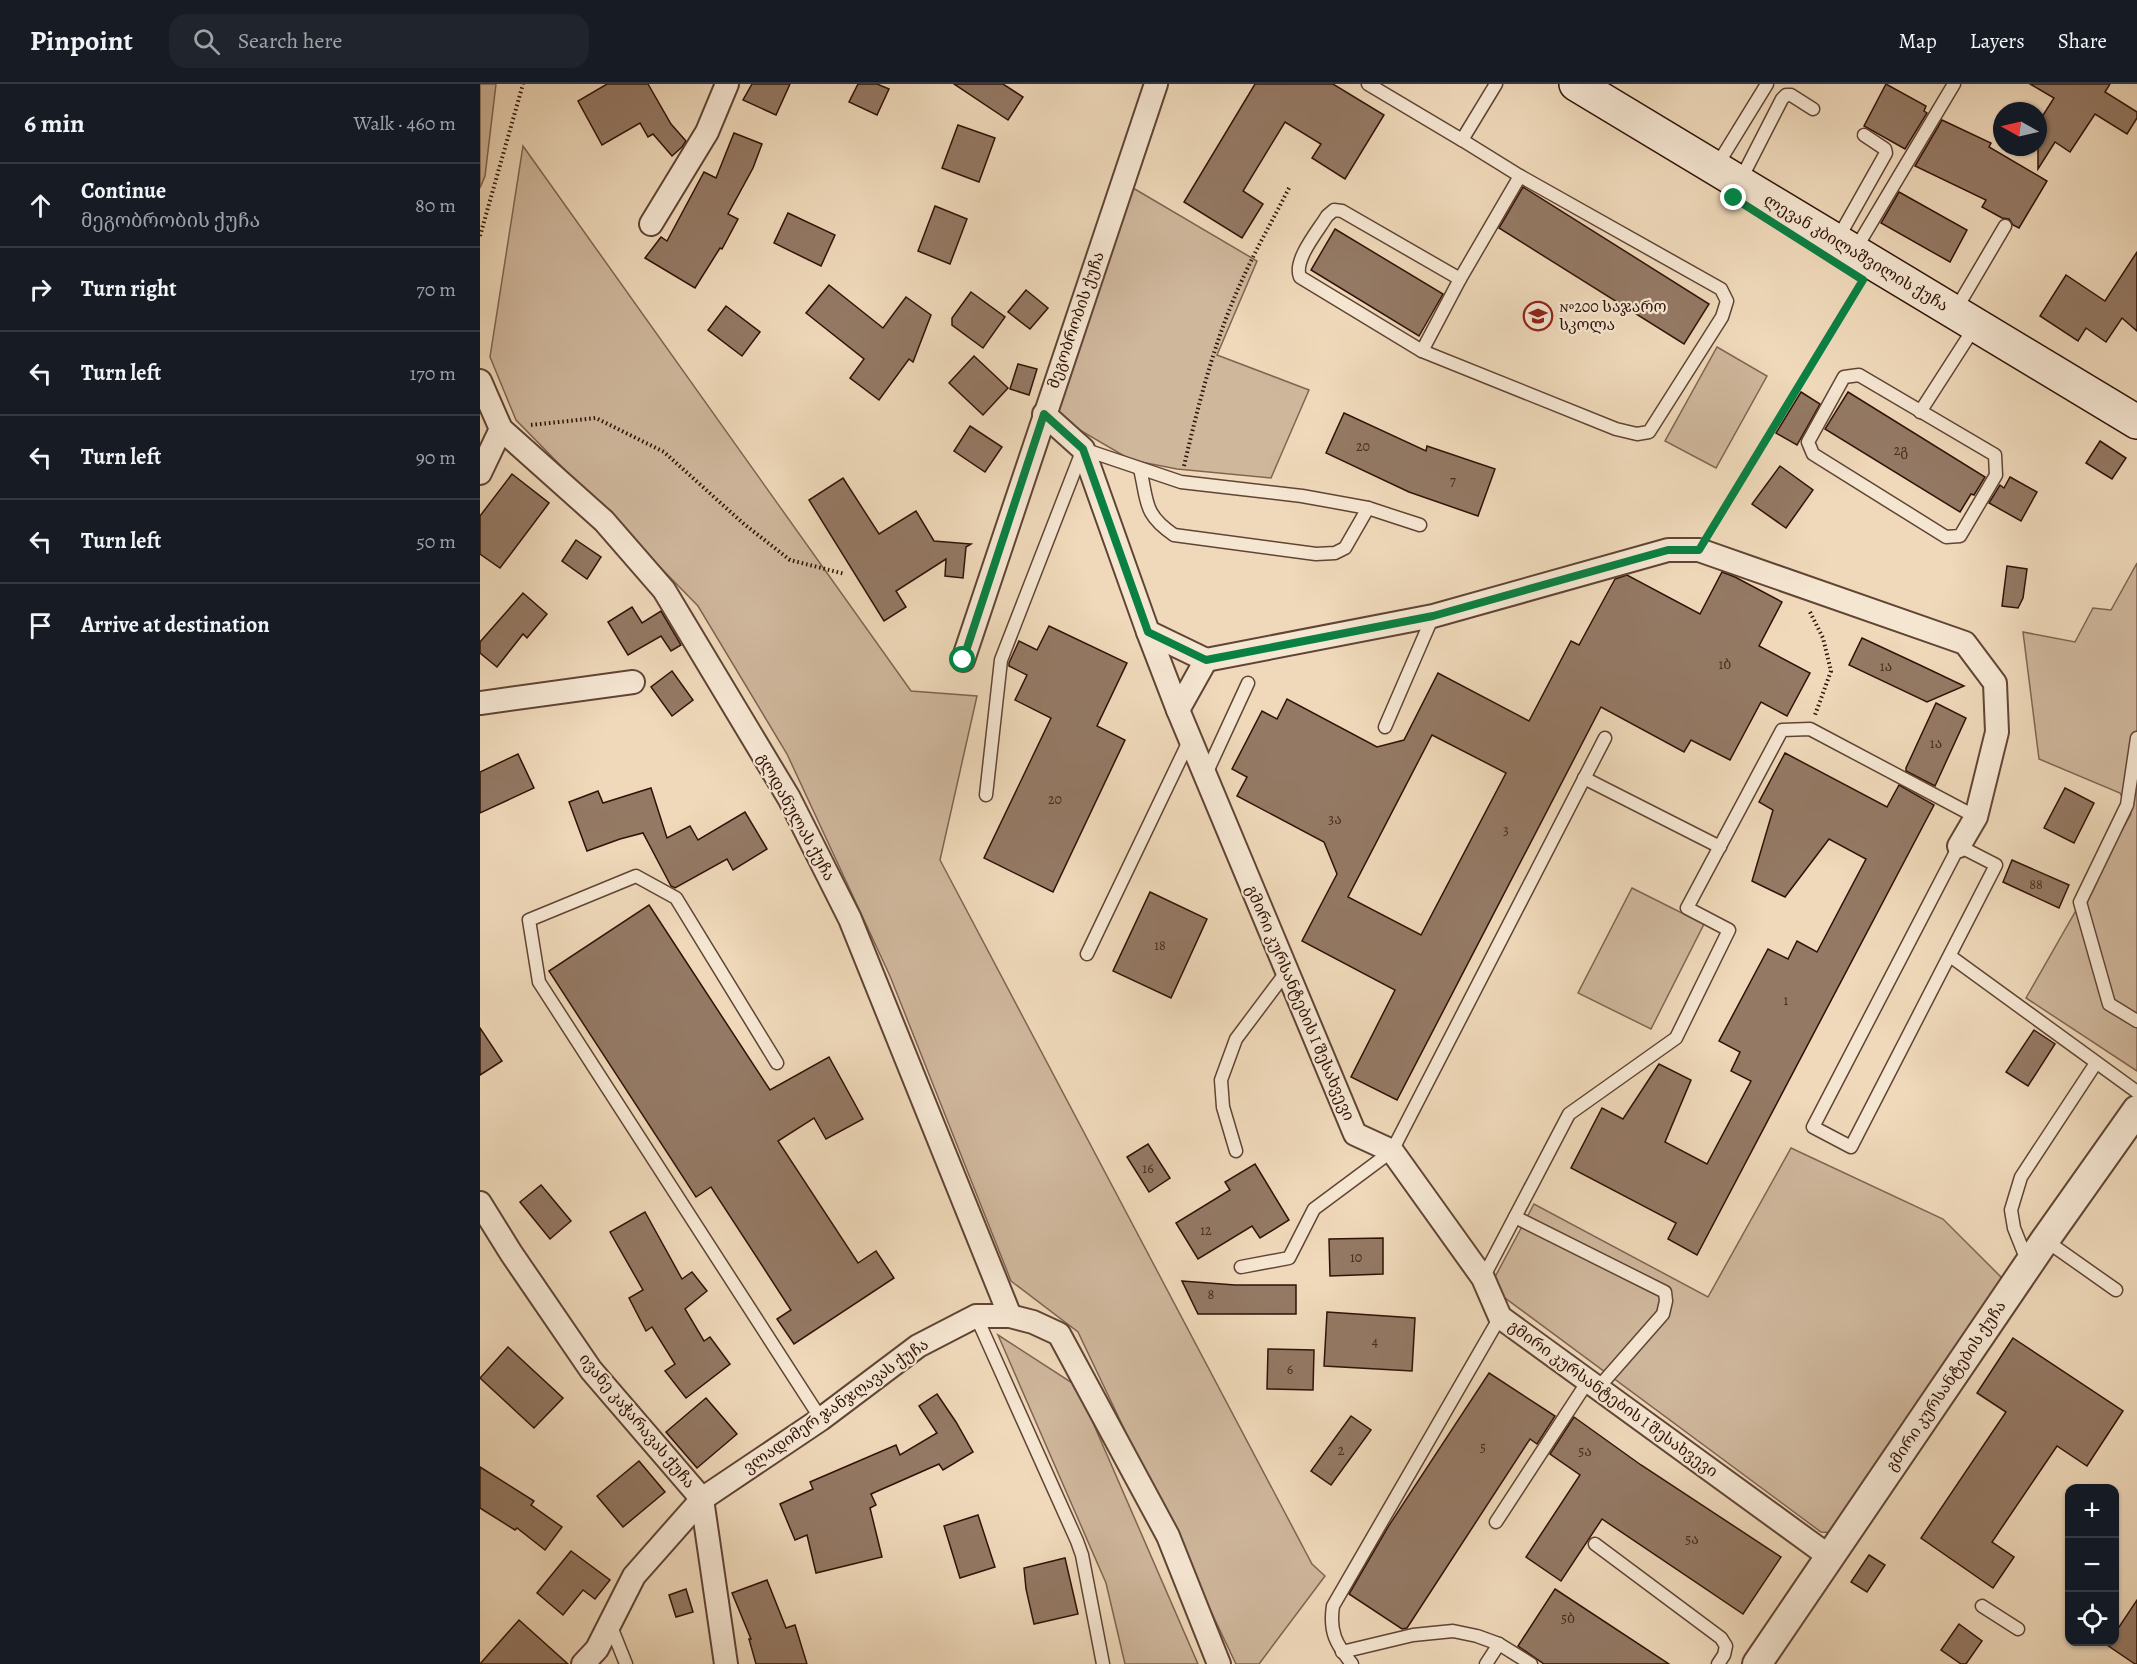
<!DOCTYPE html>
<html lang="en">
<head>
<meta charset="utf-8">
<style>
  :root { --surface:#171b24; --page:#20242c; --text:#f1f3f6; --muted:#9ea1a6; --line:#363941 }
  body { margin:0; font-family:Alegreya,"Noto Serif Georgian",serif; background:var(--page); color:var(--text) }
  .controls { position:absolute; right:18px; bottom:18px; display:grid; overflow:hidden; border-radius:12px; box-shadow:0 2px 4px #0004 }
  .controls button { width:54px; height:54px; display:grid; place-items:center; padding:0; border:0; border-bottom:2px solid var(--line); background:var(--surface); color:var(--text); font:30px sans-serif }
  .compass { position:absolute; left:1513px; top:18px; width:54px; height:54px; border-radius:50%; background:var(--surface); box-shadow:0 2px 4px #0004; rotate:278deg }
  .stop { position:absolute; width:18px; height:18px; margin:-14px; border:4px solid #0b8043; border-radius:50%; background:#fff }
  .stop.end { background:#0b8043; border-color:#fff; box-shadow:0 2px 6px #0008 }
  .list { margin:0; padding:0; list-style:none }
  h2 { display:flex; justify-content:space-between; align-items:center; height:78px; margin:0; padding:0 24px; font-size:26px }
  h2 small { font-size:20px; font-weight:400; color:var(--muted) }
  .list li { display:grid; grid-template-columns:39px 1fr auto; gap:18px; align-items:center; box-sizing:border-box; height:84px; padding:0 24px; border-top:2px solid var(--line) }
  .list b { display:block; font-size:22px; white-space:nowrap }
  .list p { margin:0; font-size:20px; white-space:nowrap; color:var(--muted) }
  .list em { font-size:20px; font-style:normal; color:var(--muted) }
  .icon { flex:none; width:33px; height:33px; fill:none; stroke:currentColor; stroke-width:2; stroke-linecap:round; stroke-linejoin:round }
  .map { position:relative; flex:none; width:1657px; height:1580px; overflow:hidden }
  header { display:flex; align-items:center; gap:36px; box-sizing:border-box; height:84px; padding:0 30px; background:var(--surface); border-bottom:2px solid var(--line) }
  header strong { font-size:28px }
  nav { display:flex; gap:33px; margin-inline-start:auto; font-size:21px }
  .search { width:420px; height:54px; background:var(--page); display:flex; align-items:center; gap:15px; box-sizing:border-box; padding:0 21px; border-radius:18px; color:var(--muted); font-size:22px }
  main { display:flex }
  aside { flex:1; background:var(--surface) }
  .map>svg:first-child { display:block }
  .green { fill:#cfb79c; stroke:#806452; stroke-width:1.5 }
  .building { fill:#947964; stroke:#311207; stroke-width:1.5; fill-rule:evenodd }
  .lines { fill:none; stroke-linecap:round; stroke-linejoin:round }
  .service-casing { stroke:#604434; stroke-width:15 }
  .minor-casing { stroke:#604434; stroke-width:26 }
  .tertiary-casing { stroke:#604434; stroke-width:32 }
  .secondary-casing { stroke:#311207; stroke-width:36 }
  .path { stroke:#311207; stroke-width:4; stroke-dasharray:1.5 3; stroke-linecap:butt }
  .service { stroke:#f5e6d2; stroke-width:12 }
  .minor { stroke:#f5e6d2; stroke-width:22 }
  .tertiary { stroke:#f5e6d2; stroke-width:28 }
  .secondary { stroke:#f5e6d2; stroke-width:33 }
  .route { stroke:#0b8043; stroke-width:8 }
  .labels { text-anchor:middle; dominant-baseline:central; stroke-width:4.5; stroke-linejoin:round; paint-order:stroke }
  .number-label { font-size:14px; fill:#4a2c1e }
  .street-label { font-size:16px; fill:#311207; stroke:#f5e6d2 }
  .poi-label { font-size:16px; fill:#311207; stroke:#f5e6d2; text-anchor:start }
</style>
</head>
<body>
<header>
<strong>Pinpoint</strong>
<div class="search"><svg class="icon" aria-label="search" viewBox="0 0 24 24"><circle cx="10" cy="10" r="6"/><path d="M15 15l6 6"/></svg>Search here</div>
<nav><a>Map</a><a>Layers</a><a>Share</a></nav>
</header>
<main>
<aside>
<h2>6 min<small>Walk · 460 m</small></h2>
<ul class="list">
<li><svg class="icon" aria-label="ahead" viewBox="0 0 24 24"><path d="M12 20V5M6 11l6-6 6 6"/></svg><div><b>Continue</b><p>მეგობრობის ქუჩა</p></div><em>80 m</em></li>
<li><svg class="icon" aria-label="right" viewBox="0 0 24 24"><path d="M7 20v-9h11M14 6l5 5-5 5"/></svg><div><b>Turn right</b></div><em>70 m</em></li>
<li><svg class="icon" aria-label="left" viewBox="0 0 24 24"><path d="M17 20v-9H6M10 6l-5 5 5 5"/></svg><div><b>Turn left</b></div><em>170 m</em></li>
<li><svg class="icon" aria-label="left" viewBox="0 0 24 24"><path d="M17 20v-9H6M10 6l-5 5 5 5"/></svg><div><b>Turn left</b></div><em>90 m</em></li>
<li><svg class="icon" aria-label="left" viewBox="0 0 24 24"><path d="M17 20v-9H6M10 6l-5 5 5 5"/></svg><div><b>Turn left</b></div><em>50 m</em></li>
<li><svg class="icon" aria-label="arrive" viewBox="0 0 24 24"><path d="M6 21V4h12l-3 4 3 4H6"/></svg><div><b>Arrive at destination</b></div></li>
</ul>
</aside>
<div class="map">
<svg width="1657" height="1580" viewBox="0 0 1657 1580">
  <rect width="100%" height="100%" fill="#efd9ba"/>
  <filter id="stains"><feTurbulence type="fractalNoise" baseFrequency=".00333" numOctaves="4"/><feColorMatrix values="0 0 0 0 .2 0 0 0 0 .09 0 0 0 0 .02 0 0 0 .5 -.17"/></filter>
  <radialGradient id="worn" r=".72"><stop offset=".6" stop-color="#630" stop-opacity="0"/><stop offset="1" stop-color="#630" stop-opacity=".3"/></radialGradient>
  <g class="green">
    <path d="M0 0H16L5 92 0 104Z"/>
    <path d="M43 62 431 607 497 612 460 776 832 1480 845 1492 779 1580H756L598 1248 531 1197 410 892 307 670 218 522 36 336 10 273Z"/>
    <path d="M653 104 777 177 737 271 829 306 791 394 697 385 651 376 574 331Z"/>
    <path d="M1237 263 1287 292 1236 384 1185 357Z"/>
    <path d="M1657 479V987L1546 914 1651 730 1640 709 1559 675 1543 548 1595 558 1613 524 1631 526Z"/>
    <path d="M1152 804 1224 840 1171 945 1098 909Z"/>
    <path d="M1311 1064 1463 1135 1525 1197 1355 1449 1341 1448 1017 1208 1015 1193 1054 1120 1228 1213Z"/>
    <path d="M518 1251 597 1302 718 1580H645L626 1499Z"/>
  </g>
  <g class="building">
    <path d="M127 0H168L191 40 206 57 202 63 192 72 173 50 168 53 160 39 122 61 98 17Z"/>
    <path d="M272 0H310L296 31 263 16Z"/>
    <path d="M378 0H397L409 5 397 31 369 18Z"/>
    <path d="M474 0H523L543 13 528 36Z"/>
    <path d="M775 0H853L904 31 865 95 832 74 841 60 805 38 763 107 783 120 762 154 704 118Z"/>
    <path d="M1406 0 1446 22 1444 27 1447 29 1425 65 1384 42Z"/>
    <path d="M1550 0H1630L1625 8 1657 28V34L1647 50 1615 30 1590 68 1575 58 1558 85V39L1574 14Z"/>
    <path d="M1462 36 1511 59 1509 63 1567 97 1539 144 1533 141 1529 135 1522 134 1502 123 1506 116 1435 82Z"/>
    <path d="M478 41 515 54 499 98 462 84Z"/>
    <path d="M254 49 282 60 273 84 248 130 258 135 242 165 240 164 215 204 165 174 181 153 187 157 224 88 236 94Z"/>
    <path d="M1043 103 1229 220 1204 260 1019 144Z"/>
    <path d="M1419 108 1487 146 1470 178 1401 139Z"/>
    <path d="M455 122 487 135 470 180 438 167Z"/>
    <path d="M308 129 355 151 341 182 294 159Z"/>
    <path d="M855 145 963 210 939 252 831 186Z"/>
    <path d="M1657 168V247L1642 234 1626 258 1606 244 1598 257 1560 232 1586 191 1625 217Z"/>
    <path d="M349 201 403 244 426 213 451 231 433 278 429 275 399 316 370 294 384 275 326 229Z"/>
    <path d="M546 206 568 224 550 245 528 228Z"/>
    <path d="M491 208 525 233 503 264 472 241V234Z"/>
    <path d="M246 222 280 248 262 272 228 246Z"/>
    <path d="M494 272 528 304 503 331 469 299Z"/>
    <path d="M538 280 557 285 549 311 530 305Z"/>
    <path d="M1321 308 1340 320 1317 361 1296 349Z"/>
    <path d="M1368 308 1505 393 1494 411 1491 410 1480 428 1345 345Z"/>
    <path d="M864 329 946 367 947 362 1015 385 998 432 929 408 846 369Z"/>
    <path d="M490 342 522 363 505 388 474 367Z"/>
    <path d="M1620 357 1646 374 1632 395 1606 379Z"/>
    <path d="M1300 382 1333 406 1306 444 1272 420Z"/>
    <path d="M32 390 69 419 20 484 0 470V432Z"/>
    <path d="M1530 393 1557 408 1541 437 1509 419 1520 401 1524 404Z"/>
    <path d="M363 394 399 450 436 427 454 457 491 460 486 463 483 494 465 492 466 475 416 507 426 523 404 537 329 416Z"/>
    <path d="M96 456 121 473 107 495 82 477Z"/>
    <path d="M1527 482 1547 485 1543 514 1538 524 1522 522Z"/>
    <path d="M1242 488 1255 493 1302 518 1279 562 1330 589 1307 632 1281 618 1250 676 1211 656 1204 668 1121 623 917 1016 871 993 915 906 822 857 857 790 844 758 757 712 767 693 752 685 782 627 797 635 807 615 897 663 924 656 958 589 1049 637 1091 557 1099 561 1135 495 1147 491 1220 530ZM952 651 1026 689 941 851 868 813Z"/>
    <path d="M43 509 67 530 47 554 43 550 17 583 0 569V558Z"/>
    <path d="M152 523 162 539 181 527 201 561 191 567 181 552 148 571 128 538Z"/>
    <path d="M569 542 647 579 617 642 645 656 573 808 504 774 571 634 535 616 547 591 529 582V579L539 557 557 566Z"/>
    <path d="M1382 554 1442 582 1484 602 1447 618 1369 581Z"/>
    <path d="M192 587 213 616 192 632 171 603Z"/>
    <path d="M1456 619 1486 634 1455 702 1426 687V684Z"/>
    <path d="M1305 669 1407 723 1419 701 1454 721 1217 1171 1188 1155 1196 1139 1091 1084 1122 1024 1143 1035 1179 980 1211 996 1185 1058 1227 1080 1271 997 1251 987 1260 968 1239 957 1288 865 1308 875 1317 857 1337 868 1386 775 1349 755 1305 813 1272 797 1293 726 1279 718Z"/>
    <path d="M38 670 54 704 0 729V688Z"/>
    <path d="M171 704 187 754 210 742 218 756 265 728 287 765 253 786 247 775 195 804 191 802 163 749 140 755 107 767 89 718 118 707 123 719Z"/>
    <path d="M1585 704 1614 719 1594 759 1564 744Z"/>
    <path d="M1532 776 1589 801 1579 824 1523 798Z"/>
    <path d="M670 808 727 835 691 914 633 887Z"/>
    <path d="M169 821 290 1006 349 973 383 1035 346 1055 334 1034 298 1057 378 1179 396 1167 414 1194 314 1260 297 1235 311 1226 231 1103 216 1113 69 887Z"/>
    <path d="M0 944 22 977 0 991Z"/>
    <path d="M1554 946 1575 960 1548 1002 1526 988Z"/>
    <path d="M668 1060 690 1094 669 1108 647 1073Z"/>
    <path d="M775 1080 809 1136 780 1154 772 1142 718 1175 696 1139 750 1106 745 1098Z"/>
    <path d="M61 1101 91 1137 70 1155 40 1118Z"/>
    <path d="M165 1128 202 1195 212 1188 227 1207 205 1225 224 1257 230 1253 250 1280 206 1314 185 1287 195 1280 172 1243 166 1247 149 1214 163 1206 130 1148Z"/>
    <path d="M903 1154V1190L850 1192 849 1155Z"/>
    <path d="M702 1197 755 1201H816V1230H718Z"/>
    <path d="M847 1228 935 1234 932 1287 844 1282Z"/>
    <path d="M1533 1254 1643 1327 1607 1382 1577 1362 1512 1458 1534 1473 1513 1504 1441 1454 1526 1328 1497 1309Z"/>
    <path d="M28 1263 83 1314 54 1344 0 1294Z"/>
    <path d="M788 1265 834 1266 833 1306 787 1305Z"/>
    <path d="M1009 1289 1075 1332 1057 1360 1050 1355 927 1544 922 1545 869 1510 908 1443Z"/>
    <path d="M457 1310 476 1338 493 1368 463 1386 459 1380 391 1410 396 1421 390 1424 402 1473 336 1489 327 1451 315 1456 300 1420 333 1405 330 1398 416 1361 420 1371 457 1349 439 1322Z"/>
    <path d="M226 1314 257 1350 217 1384 186 1348Z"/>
    <path d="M871 1332 891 1346 851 1401 831 1387Z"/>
    <path d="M1094 1333 1161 1381 1301 1473 1263 1530 1122 1435 1081 1497 1046 1473 1100 1391 1070 1370Z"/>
    <path d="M159 1377 185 1408 143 1443 117 1412Z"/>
    <path d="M0 1383 54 1417 51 1421 82 1443 65 1466 37 1444 35 1446 0 1424Z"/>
    <path d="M498 1431 515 1483 480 1494 464 1442Z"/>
    <path d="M91 1467 130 1496 115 1515 103 1506 83 1531 57 1509Z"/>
    <path d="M1389 1471 1405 1481 1387 1508 1371 1498Z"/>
    <path d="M585 1474 598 1530 554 1540 546 1505 544 1484Z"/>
    <path d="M287 1496 306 1544 315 1541 327 1580H276L269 1555H271L252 1509Z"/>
    <path d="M206 1505 213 1528 196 1533 189 1511Z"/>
    <path d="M1075 1505 1189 1580H1064L1038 1562Z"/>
    <path d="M1657 1516V1580H1655L1627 1561 1629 1557H1635V1549Z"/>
    <path d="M39 1536 88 1580H0Z"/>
    <path d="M1479 1540 1502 1557 1486 1580H1481L1461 1566Z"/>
  </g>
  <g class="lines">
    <g class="service-casing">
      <g id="service">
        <path d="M888 0 982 56 1016 0"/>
        <path d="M1236 83 1287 0"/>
        <path d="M1260 97 1302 15 1306 11H1311L1333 25"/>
        <path d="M1357 156 1406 69 1405 65 1384 51"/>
        <path d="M1375 166 1474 0"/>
        <path d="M980 195 862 127 854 126 847 132C838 147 813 176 820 193L942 267 1136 345 1157 350 1169 348 1242 233 1247 217 1241 205 1040 92 982 56"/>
        <path d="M1475 227 1525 142"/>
        <path d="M942 267 980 195 1040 92"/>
        <path d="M1379 291 1515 371 1516 391 1480 452 1466 453 1333 370 1328 358 1364 293Z"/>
        <path d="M1440 328 1496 241"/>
        <path d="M660 385C668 418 663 430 694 451L836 470 855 469 865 464 888 424"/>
        <path d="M905 643 953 532"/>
        <path d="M1657 654 1647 721 1600 818 1629 920 1657 937"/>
        <path d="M726 690 768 599"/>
        <path d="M1104 694 1240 763"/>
        <path d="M506 711 521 576 603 365 701 398 822 412 888 424 940 441"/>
        <path d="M1479 762 1516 781 1371 1063 1333 1043Z"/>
        <path d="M607 870 710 655"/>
        <path d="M1470 872 1657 1008"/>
        <path d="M297 979 196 814 156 792 49 836 59 898 341 1335"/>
        <path d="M756 1067 743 1023 741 996 756 955 807 887"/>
        <path d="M1035 1133 1185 1208 1186 1217 1183 1230 1118 1304"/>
        <path d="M1565 1156 1636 1206"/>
        <path d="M1548 1179 1534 1144 1531 1126 1541 1093 1616 979"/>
        <path d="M761 1183 809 1174 834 1125 912 1067 1125 654"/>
        <path d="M1003 1194 1089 1030 1196 954 1249 846 1207 824 1302 646 1330 645 1496 733"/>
        <path d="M496 1232 597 1457 602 1471 623 1580"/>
        <path d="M1016 1438 1108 1297"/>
        <path d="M1115 1460 1241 1554 1246 1562 1244 1571 1238 1580"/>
        <path d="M1502 1522 1538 1545"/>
        <path d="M130 1540 146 1580"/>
        <path d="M862 1568 933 1551 973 1547 997 1552 1019 1560 1051 1580"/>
        <path d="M872 1580C856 1560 849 1548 853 1522L1020 1233"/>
        <path d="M1006 1580 1019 1560"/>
      </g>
    </g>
    <g class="minor-casing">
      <g id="minor">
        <path d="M171 140 227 48 247 0"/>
        <path d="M0 297 21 345 124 437 184 506 309 714 370 835 530 1232"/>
        <path d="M564 330 603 365 668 548 698 626 875 1050 912 1067 1003 1194 1020 1233 1350 1473"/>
        <path d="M0 389 21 345"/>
        <path d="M668 548 726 576 953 532 1188 466H1219L1485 559 1515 599 1517 648 1496 733 1479 762"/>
        <path d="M483 576 676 0"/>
        <path d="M0 619 153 598"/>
        <path d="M698 626 726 576"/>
        <path d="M0 1119 31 1169 111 1286 222 1415 246 1580"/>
        <path d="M103 1580 117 1565 154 1492 222 1415 341 1335 438 1262 496 1232H530L553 1238 579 1250 688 1452 739 1580"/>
      </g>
    </g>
    <g class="tertiary-casing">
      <path id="tertiary" d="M1277 1580 1565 1156 1657 1026"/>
    </g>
    <g class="secondary-casing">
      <path id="secondary" d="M1096 0 1657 338"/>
    </g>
    <g class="path">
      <path d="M0 152 43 0"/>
      <path d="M51 341 116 334 184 368 264 440 310 476 365 490"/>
      <path d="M704 382C719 318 735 254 763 194 777 163 794 134 809 104"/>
      <path d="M1230 447 1379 202"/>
      <path d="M1330 528 1343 554 1351 587 1335 631"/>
    </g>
    <use href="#service" class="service"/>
    <use href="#minor" class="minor"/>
    <use href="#tertiary" class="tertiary"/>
    <use href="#secondary" class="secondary"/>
  </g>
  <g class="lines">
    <path class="route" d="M483 576 564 330 603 365 668 548 726 576 953 532 1188 466H1219L1383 196 1254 114"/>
  </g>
  <defs>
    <g id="school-ring" transform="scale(1.5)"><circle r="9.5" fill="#f5e6d2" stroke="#8f2418" stroke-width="1.5"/><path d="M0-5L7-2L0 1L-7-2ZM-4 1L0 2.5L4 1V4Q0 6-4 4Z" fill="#8f2418"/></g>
  </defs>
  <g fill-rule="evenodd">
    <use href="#school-ring" x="1058" y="232"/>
  </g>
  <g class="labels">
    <g class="number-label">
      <text x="883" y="362">20</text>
      <text x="1421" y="366">2გ</text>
      <text x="973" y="397">7</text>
      <text x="1245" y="580">1ბ</text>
      <text x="1406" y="582">1ა</text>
      <text x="1456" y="659">1ა</text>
      <text x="575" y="715">20</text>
      <text x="855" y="735">3ა</text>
      <text x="1026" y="746">3</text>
      <text x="1556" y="800">88</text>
      <text x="680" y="861">18</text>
      <text x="1306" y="916">1</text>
      <text x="668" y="1084">16</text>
      <text x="726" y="1146">12</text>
      <text x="876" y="1173">10</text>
      <text x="731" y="1210">8</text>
      <text x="895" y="1257">4</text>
      <text x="810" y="1285">6</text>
      <text x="1003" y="1363">5</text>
      <text x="861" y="1366">2</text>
      <text x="1105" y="1367">5ა</text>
      <text x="1212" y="1455">5ა</text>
      <text x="1088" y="1534">5ბ</text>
    </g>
    <g class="street-label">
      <text transform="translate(1376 169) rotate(31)">ლევან კბილაშვილის ქუჩა</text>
      <text transform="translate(596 236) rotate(-71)">მეგობრობის ქუჩა</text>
      <text transform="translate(316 733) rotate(61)">გლდანულას ქუჩა</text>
      <text transform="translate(820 919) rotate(67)">გმირი კურსანტების I შესახვევი</text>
      <text transform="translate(1466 1302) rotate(-56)">გმირი კურსანტების ქუჩა</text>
      <text transform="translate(1133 1315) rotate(36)">გმირი კურსანტების I შესახვევი</text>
      <text transform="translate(356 1322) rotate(-35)">ვლადიმერ ჯანჯღავას ქუჩა</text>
      <text transform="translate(157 1337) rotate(50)">ივანე კაჭარავას ქუჩა</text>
    </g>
    <g class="poi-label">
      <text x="1079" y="223">№200 საჯარო<tspan x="1079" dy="18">სკოლა</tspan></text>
    </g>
  </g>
  <rect width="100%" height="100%" filter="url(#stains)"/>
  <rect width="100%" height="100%" fill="url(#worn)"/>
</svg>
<div class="controls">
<button>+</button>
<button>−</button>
<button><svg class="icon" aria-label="locate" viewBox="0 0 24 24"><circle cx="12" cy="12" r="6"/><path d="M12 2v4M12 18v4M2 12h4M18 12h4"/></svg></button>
</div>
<svg class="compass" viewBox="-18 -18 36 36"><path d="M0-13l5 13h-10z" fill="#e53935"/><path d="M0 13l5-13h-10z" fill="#9ea1a6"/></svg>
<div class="stop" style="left:483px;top:576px"></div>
<div class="stop end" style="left:1254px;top:114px"></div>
</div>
</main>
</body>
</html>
